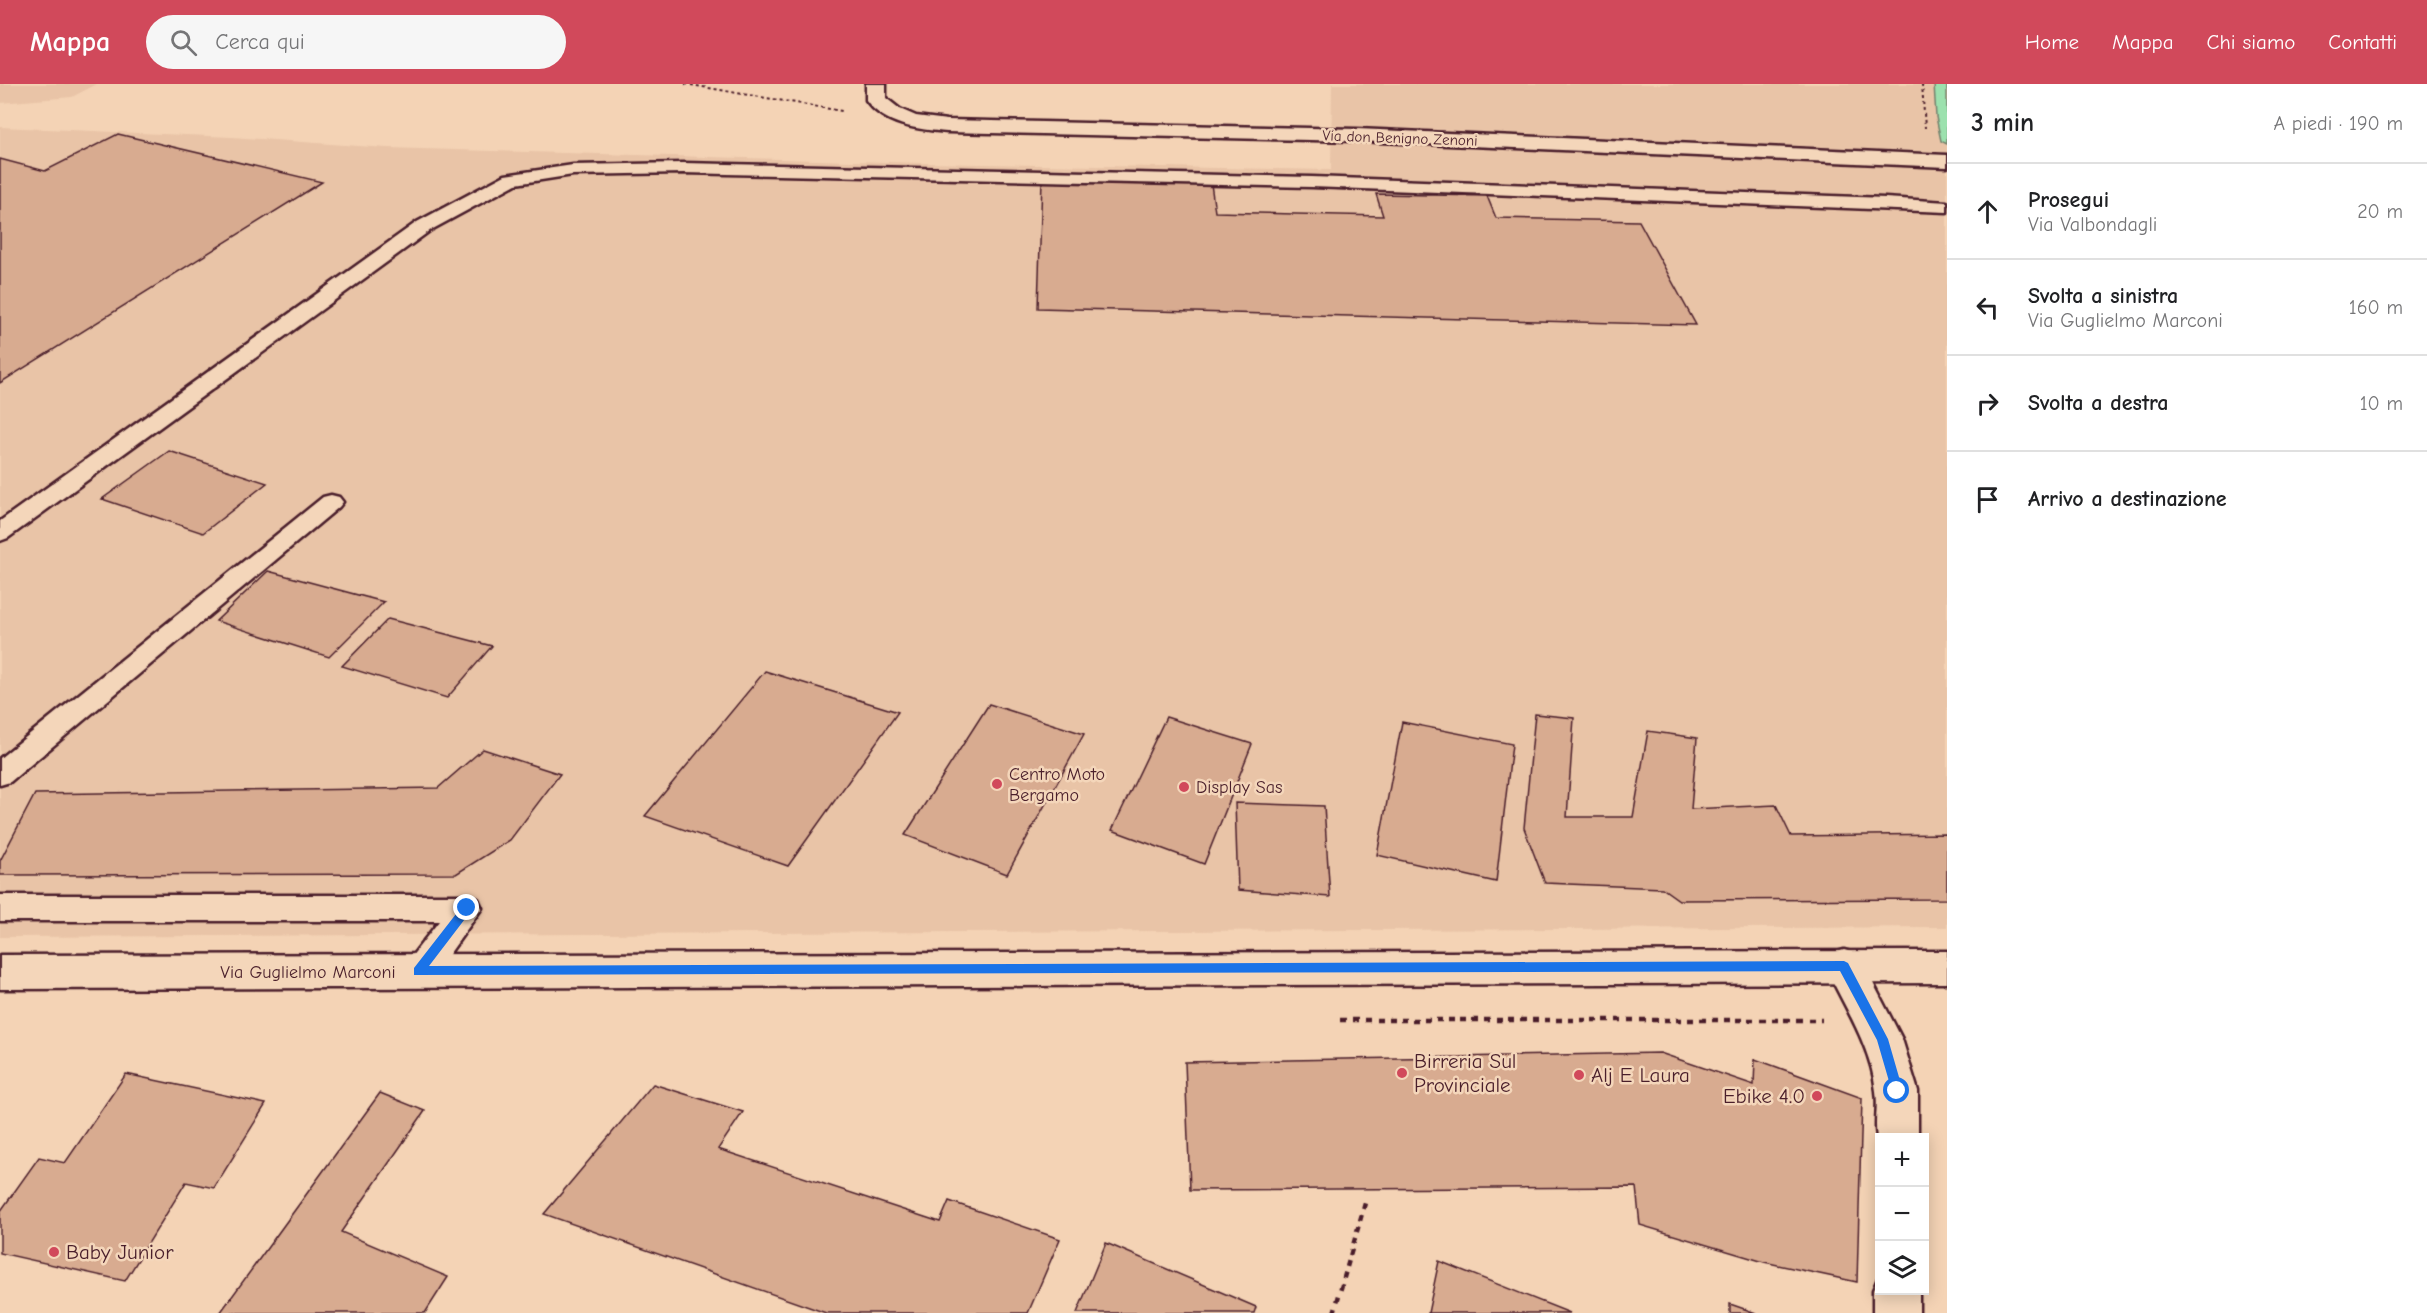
<!DOCTYPE html>
<html lang="it">
<head>
<meta charset="utf-8">
<style>
  :root { --surface:#fff; --page:#f6f6f6; --text:#202124; --muted:#757577; --line:#e0e0e0; --accent:#d1495b }
  body { margin:0; font-family:"Comic Neue",sans-serif; background:var(--page); color:var(--text) }
  .controls { position:absolute; right:18px; bottom:18px; display:grid; overflow:hidden; border-radius:0px; box-shadow:0 3px 15px #0003 }
  .controls button { width:54px; height:54px; display:grid; place-items:center; padding:0; border:0; border-bottom:2px solid var(--line); background:var(--surface); color:var(--text); font:30px sans-serif }
  .stop { position:absolute; width:18px; height:18px; margin:-14px; border:4px solid #1a73e8; border-radius:50%; background:#fff }
  .stop.end { background:#1a73e8; border-color:#fff; box-shadow:0 2px 6px #0008 }
  .list { margin:0; padding:0; list-style:none }
  h2 { display:flex; justify-content:space-between; align-items:center; height:78px; margin:0; padding:0 24px; font-size:26px }
  h2 small { font-size:20px; font-weight:400; color:var(--muted) }
  .list li { display:grid; grid-template-columns:39px 1fr auto; gap:18px; align-items:center; box-sizing:border-box; height:96px; padding:0 24px; border-top:2px solid var(--line) }
  .list b { display:block; font-size:22px; white-space:nowrap }
  .list p { margin:0; font-size:20px; white-space:nowrap; color:var(--muted) }
  .list em { font-size:20px; font-style:normal; color:var(--muted) }
  .icon { flex:none; width:33px; height:33px; fill:none; stroke:currentColor; stroke-width:2; stroke-linecap:round; stroke-linejoin:round }
  .map { position:relative; flex:none; width:1947px; height:1229px; overflow:hidden }
  header { display:flex; align-items:center; gap:36px; box-sizing:border-box; height:84px; padding:0 30px; background:var(--accent); color:#fff }
  header strong { font-size:28px }
  nav { display:flex; gap:33px; margin-inline-start:auto; font-size:21px }
  .search { width:420px; height:54px; background:var(--page); display:flex; align-items:center; gap:15px; box-sizing:border-box; padding:0 21px; border-radius:33px; color:var(--muted); font-size:22px }
  main { display:flex }
  aside { flex:1; background:var(--surface) }
  .map>svg:first-child { display:block }
  .built { fill:#e9c4a7 }
  .green { fill:#9ce1ae; stroke:#73806c; stroke-width:1.5 }
  .building { fill:#d8ab90; stroke:#4a1f2b; stroke-width:1.5 }
  .lines { fill:none; stroke-linecap:round; stroke-linejoin:round }
  .service-casing { stroke:#4a1f2b; stroke-width:5 }
  .minor-casing { stroke:#4a1f2b; stroke-width:5 }
  .primary-casing { stroke:#4a1f2b; stroke-width:5 }
  .path-far1 { stroke:#4a1f2b; stroke-width:2; stroke-dasharray:3 3; stroke-linecap:butt }
  .path { stroke:#4a1f2b; stroke-width:4.5; stroke-dasharray:6 6; stroke-linecap:butt }
  .service { fill:#f4d6ba; fill-rule:evenodd }
  .minor { fill:#f4d6ba; fill-rule:evenodd }
  .primary { fill:#f4d6ba; fill-rule:evenodd }
  .route { fill:#1a73e8 }
  .poi-dot { fill:#d1495b; stroke:#f4d6ba; stroke-width:2 }
  .labels { text-anchor:middle; dominant-baseline:central; stroke-width:5; stroke-linejoin:round; paint-order:stroke }
  .far-street-label { font-size:15px; fill:#4a1f2b; stroke:#f4d6ba }
  .poi-label { font-size:18px; fill:#4a1f2b; stroke:#f4d6ba; text-anchor:start }
  .street-label { font-size:18px; fill:#4a1f2b; stroke:#f4d6ba }
  .near-poi-label { font-size:21px; fill:#4a1f2b; stroke:#f4d6ba; text-anchor:start }
</style>
</head>
<body>
<header>
<strong>Mappa</strong>
<div class="search"><svg class="icon" aria-label="search" viewBox="0 0 24 24"><circle cx="10" cy="10" r="6"/><path d="M15 15l6 6"/></svg>Cerca qui</div>
<nav><a>Home</a><a>Mappa</a><a>Chi siamo</a><a>Contatti</a></nav>
</header>
<main>
<div class="map">
<svg width="1947" height="1229" viewBox="0 0 1947 1229">
  <rect width="100%" height="100%" fill="#f4d3b5"/>
  <filter id="ink" filterUnits="userSpaceOnUse"><feTurbulence type="fractalNoise" baseFrequency=".0167" numOctaves="2"/><feDisplacementMap in="SourceGraphic" scale="12" xChannelSelector="R" yChannelSelector="G"/><feConvolveMatrix kernelMatrix="1 2 1 2 8 2 1 2 1" color-interpolation-filters="sRGB"/></filter>
  <g filter="url(#ink)">
    <g class="built">
      <path d="M0 0H97L72 13 0 19Z"/>
      <path d="M1332 0H1934L1936 33 1941 57 1947 60V843L0 853V43L232 53 387 64 920 79 1331 86Z"/>
    </g>
    <path class="green" d="M1934 0H1947V60L1941 57 1936 33Z"/>
    <g class="building">
      <path d="M118 50 322 98 0 299V75L45 87Z"/>
      <path d="M1042 96 1211 100 1215 128 1383 132 1376 110 1487 112 1496 134 1639 137 1696 241 1038 224Z"/>
      <path d="M169 367 267 399 203 449 102 415Z"/>
      <path d="M268 487 384 518 329 573 216 537Z"/>
      <path d="M388 535 492 562 447 614 342 582Z"/>
      <path d="M765 587 898 628 788 782 645 732Z"/>
      <path d="M989 620 1084 650 1007 790 905 751Z"/>
      <path d="M1535 630 1574 634 1567 733H1633L1648 647 1697 654 1691 725 1776 721 1791 752 1947 750V815L1679 816 1662 804 1545 799 1524 744Z"/>
      <path d="M1166 633 1252 660 1204 780 1112 746Z"/>
      <path d="M1402 638 1512 660 1496 798 1377 771Z"/>
      <path d="M483 665 560 690 510 756 456 790 0 791V777L35 710 438 704Z"/>
      <path d="M1235 719 1324 722 1330 813 1238 806Z"/>
      <path d="M1660 969 1754 1001 1755 975 1862 1014 1857 1198 1764 1178 1640 1141 1636 1103 1190 1106 1185 978Z"/>
      <path d="M126 990 266 1020 214 1104 186 1098 125 1197 0 1169V1128L39 1073 65 1079Z"/>
      <path d="M653 1000 743 1028 718 1065 940 1138 949 1117 1060 1155 1028 1229H826L544 1130Z"/>
      <path d="M380 1009 425 1027 341 1148 448 1193 425 1229H220Z"/>
      <path d="M1106 1159 1256 1223 1254 1229H1077Z"/>
      <path d="M1439 1177 1570 1229H1428Z"/>
      <path d="M1730 1220 1756 1229H1730Z"/>
    </g>
    <g class="lines">
      <g class="service-casing">
        <g id="service">
          <path d="M683 79 1312 93 1885 114 1947 118V128L1312 103 683 89 573 91 516 100 431 146 8 454 0 457V437L417 138 505 91 573 81Z"/>
          <path d="M331 411 339 413 343 418 339 423 10 698 0 701V674L323 413Z"/>
          <path d="M0 811H467L478 815 482 824 430 897 419 901 408 897 403 887 408 877 439 837H0Z"/>
        </g>
      </g>
      <g class="minor-casing">
        <g id="minor">
          <path d="M866 0H886V14L900 25 916 32 947 36 1357 45 1947 71V83L1357 57 947 48C918 45 884 42 866 16Z"/>
          <path d="M1844 866 1858 870 1902 955 1918 1007V1054H1880V1063C1872 1045 1879 1026 1876 1007 1871 962 1844 922 1825 882L1830 870Z"/>
          <path d="M1880 1190V1206H1919V1229H1873V1206Z"/>
        </g>
      </g>
      <g class="primary-casing">
        <path id="primary" d="M1947 867V899L0 905V871Z"/>
      </g>
      <g class="path-far1">
        <path d="M685 0 842 27"/>
        <path d="M1922 0 1925 44"/>
      </g>
      <g class="path">
        <path d="M1340 936H1822"/>
        <path d="M1334 1229 1365 1119"/>
      </g>
      <use href="#service" class="service"/>
      <use href="#minor" class="minor"/>
      <use href="#primary" class="primary"/>
    </g>
  </g>
  <path class="route" d="M467 819 471 821V827L429 882 1844 877 1848 879 1888 955 1903 1007 1902 1011H1893L1877 956 1840 887 414 891V884L463 821Z"/>
  <g class="poi-dot">
    <circle cx="997" cy="700" r="6"/>
    <circle cx="1184" cy="703" r="6"/>
    <circle cx="1402" cy="989" r="6"/>
    <circle cx="1579" cy="991" r="6"/>
    <circle cx="1817" cy="1012" r="6"/>
    <circle cx="54" cy="1168" r="6"/>
  </g>
  <g class="labels">
    <g class="far-street-label">
      <text transform="translate(1400 54) rotate(2)">Via don Benigno Zenoni</text>
    </g>
    <g class="poi-label">
      <text x="1009" y="690">Centro Moto<tspan x="1009" dy="21">Bergamo</tspan></text>
      <text x="1196" y="703">Display Sas</text>
    </g>
    <g class="street-label">
      <text x="308" y="888">Via Guglielmo Marconi</text>
    </g>
    <g class="near-poi-label">
      <text x="1414" y="977">Birreria Sul<tspan x="1414" dy="24">Provinciale</tspan></text>
      <text x="1591" y="991">Alj E Laura</text>
      <text x="1805" y="1012" text-anchor="end">Ebike 4.0</text>
      <text x="66" y="1168">Baby Junior</text>
    </g>
  </g>
</svg>
<div class="controls">
<button>+</button>
<button>−</button>
<button><svg class="icon" aria-label="layers" viewBox="0 0 24 24"><path d="M12 4l9 5-9 5-9-5zM3 14l9 5 9-5"/></svg></button>
</div>
<div class="stop" style="left:1897px;top:1007px"></div>
<div class="stop end" style="left:467px;top:824px"></div>
</div>
<aside>
<h2>3 min<small>A piedi · 190 m</small></h2>
<ul class="list">
<li><svg class="icon" aria-label="ahead" viewBox="0 0 24 24"><path d="M12 20V5M6 11l6-6 6 6"/></svg><div><b>Prosegui</b><p>Via Valbondagli</p></div><em>20 m</em></li>
<li><svg class="icon" aria-label="left" viewBox="0 0 24 24"><path d="M17 20v-9H6M10 6l-5 5 5 5"/></svg><div><b>Svolta a sinistra</b><p>Via Guglielmo Marconi</p></div><em>160 m</em></li>
<li><svg class="icon" aria-label="right" viewBox="0 0 24 24"><path d="M7 20v-9h11M14 6l5 5-5 5"/></svg><div><b>Svolta a destra</b></div><em>10 m</em></li>
<li><svg class="icon" aria-label="arrive" viewBox="0 0 24 24"><path d="M6 21V4h12l-3 4 3 4H6"/></svg><div><b>Arrivo a destinazione</b></div></li>
</ul>
</aside>
</main>
</body>
</html>
